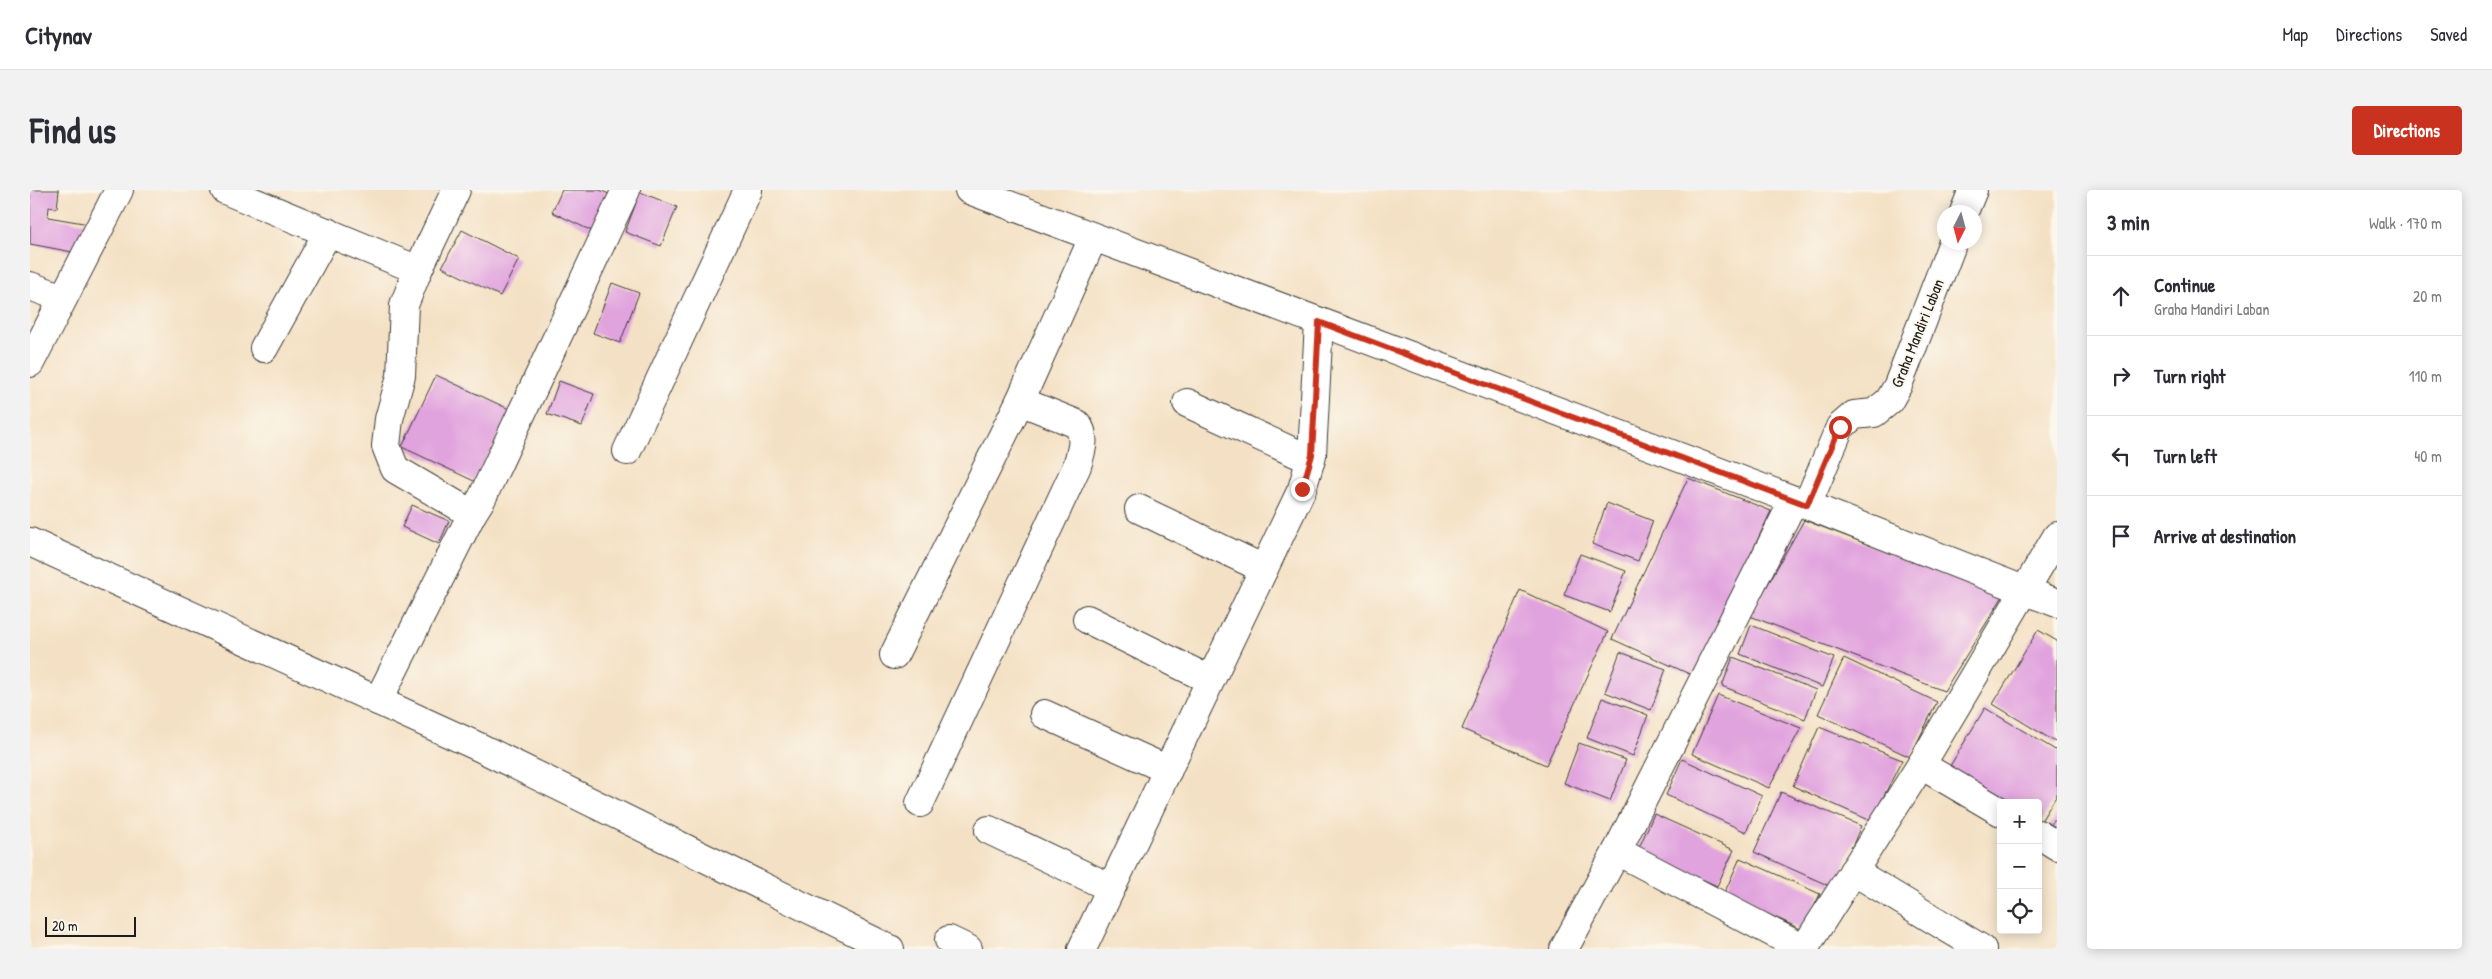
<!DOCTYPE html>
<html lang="en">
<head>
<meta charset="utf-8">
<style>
  :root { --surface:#fff; --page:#f2f2f3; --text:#2b2b33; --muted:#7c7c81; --line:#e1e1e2; --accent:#c8321e }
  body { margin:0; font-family:"Patrick Hand",sans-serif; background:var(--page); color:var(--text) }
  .controls { position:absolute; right:15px; bottom:15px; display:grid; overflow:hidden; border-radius:5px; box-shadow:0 2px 12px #0003 }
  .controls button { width:45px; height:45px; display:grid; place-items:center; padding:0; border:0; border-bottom:1px solid var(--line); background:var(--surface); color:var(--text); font:25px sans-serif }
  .compass { position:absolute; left:1907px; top:15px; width:45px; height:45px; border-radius:50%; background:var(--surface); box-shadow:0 2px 12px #0003; rotate:186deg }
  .scale { position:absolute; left:15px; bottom:12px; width:91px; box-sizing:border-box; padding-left:5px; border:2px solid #1c1c1c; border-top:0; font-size:14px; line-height:18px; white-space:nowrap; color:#1c1c1c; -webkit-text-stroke:4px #fbf7ec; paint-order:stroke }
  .stop { position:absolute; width:15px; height:15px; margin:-11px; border:4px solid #c8321e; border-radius:50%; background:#fff }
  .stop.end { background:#c8321e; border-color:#fff; box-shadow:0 1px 5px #0008 }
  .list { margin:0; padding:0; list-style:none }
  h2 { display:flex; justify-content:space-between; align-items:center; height:65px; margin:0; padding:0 20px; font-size:21px }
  h2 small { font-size:16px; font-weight:400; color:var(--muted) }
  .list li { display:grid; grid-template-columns:32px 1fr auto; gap:15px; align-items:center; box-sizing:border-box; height:80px; padding:0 20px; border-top:1px solid var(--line) }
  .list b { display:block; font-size:19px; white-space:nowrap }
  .list p { margin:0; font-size:16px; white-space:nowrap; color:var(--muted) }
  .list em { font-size:16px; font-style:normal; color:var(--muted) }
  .icon { flex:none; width:28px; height:28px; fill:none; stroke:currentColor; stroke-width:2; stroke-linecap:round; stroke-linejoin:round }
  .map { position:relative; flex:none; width:2027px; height:759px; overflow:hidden; border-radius:5px }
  header { display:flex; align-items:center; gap:30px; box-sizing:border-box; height:70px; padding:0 25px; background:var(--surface); border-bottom:1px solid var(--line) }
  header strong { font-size:24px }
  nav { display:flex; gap:28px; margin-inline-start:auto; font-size:18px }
  .intro { display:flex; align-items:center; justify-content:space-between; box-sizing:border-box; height:120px; padding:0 30px }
  h1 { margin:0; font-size:35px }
  .button { padding:12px 22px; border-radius:5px; background:var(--accent); color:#fff; font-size:18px; font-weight:700 }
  main { display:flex; gap:30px; padding:0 30px }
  aside { flex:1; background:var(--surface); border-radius:5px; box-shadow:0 2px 12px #0003 }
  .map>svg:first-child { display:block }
  .building { fill:#e1a3de }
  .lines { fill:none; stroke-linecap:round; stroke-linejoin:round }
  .minor-casing { stroke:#3c3a35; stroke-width:30 }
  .minor { stroke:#fff; stroke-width:28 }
  .route { stroke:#c8321e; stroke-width:6 }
  .labels { text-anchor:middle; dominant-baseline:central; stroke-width:4; stroke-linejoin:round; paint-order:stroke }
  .street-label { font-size:16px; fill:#1c1c1c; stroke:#fbf7ec }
</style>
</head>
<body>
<header>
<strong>Citynav</strong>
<nav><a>Map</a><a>Directions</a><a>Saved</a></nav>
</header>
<div class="intro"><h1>Find us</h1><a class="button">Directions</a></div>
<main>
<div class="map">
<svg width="2027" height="759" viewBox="0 0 2027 759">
  <rect width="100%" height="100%" fill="#fbf7ec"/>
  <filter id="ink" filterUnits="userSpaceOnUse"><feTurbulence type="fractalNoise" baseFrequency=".02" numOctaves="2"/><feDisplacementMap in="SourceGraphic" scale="10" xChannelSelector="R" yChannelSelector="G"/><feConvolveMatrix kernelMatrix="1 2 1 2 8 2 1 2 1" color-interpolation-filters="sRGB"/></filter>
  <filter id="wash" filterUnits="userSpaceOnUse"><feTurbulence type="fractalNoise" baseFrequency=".0096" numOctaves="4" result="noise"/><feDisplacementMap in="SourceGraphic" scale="20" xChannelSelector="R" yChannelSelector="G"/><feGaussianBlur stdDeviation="1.12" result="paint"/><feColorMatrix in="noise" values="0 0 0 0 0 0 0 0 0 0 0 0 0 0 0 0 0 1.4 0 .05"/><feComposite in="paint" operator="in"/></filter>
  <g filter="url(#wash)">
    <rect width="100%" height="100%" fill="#f4e1c5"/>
    <g id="blocks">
      <g class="building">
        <path d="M0 0H29L27 18 19 17 18 27 59 34 53 64 0 54Z"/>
        <path d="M532 0H570L583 6 566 43 522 22Z"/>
        <path d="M610 2 647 17 631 56 595 42Z"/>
        <path d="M432 40 489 69 470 106 412 77Z"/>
        <path d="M582 93 609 103 590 153 563 143Z"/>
        <path d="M406 185 481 220 446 292 372 257Z"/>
        <path d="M529 191 564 204 552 236 517 224Z"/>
        <path d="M1658 288 1741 321 1664 486 1582 449Z"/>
        <path d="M1577 313 1623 331 1608 371 1562 354Z"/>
        <path d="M382 315 419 331 409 354 372 337Z"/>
        <path d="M1774 330 1973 406 1914 501 1720 426Z"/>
        <path d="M1550 364 1596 381 1580 422 1534 405Z"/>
        <path d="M1490 400 1578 442 1516 575 1432 539Z"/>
        <path d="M1721 435 1804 468 1792 497 1710 464Z"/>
        <path d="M2008 440 2027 451V553L1963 514Z"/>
        <path d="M1590 462 1636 479 1621 520 1575 502Z"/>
        <path d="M1703 467 1786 500 1775 529 1692 496Z"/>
        <path d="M1814 468 1907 512 1880 567 1788 524Z"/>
        <path d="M1688 505 1771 538 1739 598 1662 564Z"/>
        <path d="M1572 508 1618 525 1603 566 1557 548Z"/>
        <path d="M1955 518 2027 561V605L2008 636V613H1971L1917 581Z"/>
        <path d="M1789 537 1872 570 1841 631 1763 596Z"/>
        <path d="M1549 553 1596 570 1580 611 1534 593Z"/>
        <path d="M1652 569 1732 606 1716 642 1636 605Z"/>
        <path d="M1751 602 1831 636 1804 698 1724 662Z"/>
        <path d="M1624 624 1704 660 1687 696 1608 660Z"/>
        <path d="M2027 625V647L2017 641Z"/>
        <path d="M1710 668 1790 704 1773 740 1694 704Z"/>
      </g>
    </g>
  </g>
  <g filter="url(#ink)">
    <use href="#blocks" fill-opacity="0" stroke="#3c3a35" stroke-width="1"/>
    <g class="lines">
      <g class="minor-casing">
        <g id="minor">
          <path d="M195 0 388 80 426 0"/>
          <path d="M939 0 1764 310 2027 413"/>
          <path d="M1934 22 1943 0"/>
          <path d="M388 80 374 115 371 186 359 229 356 256 365 279 442 324 452 308 596 0"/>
          <path d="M0 96 33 108"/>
          <path d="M234 158 298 42"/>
          <path d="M0 173 89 0"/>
          <path d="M1157 213 1281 270"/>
          <path d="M597 261 718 0"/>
          <path d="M1777 315 1810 237 1824 225 1844 223 1859 211 1868 195 1923 52"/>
          <path d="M1109 319 1234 379"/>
          <path d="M0 352 449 557 860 759"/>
          <path d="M1057 429 1180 490"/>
          <path d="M864 465 990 211 1063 48"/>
          <path d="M348 511 442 324"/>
          <path d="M1014 524 1138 580"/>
          <path d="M1891 575 1971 622"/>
          <path d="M890 613 1047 276C1051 262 1057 247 1047 234L990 211"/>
          <path d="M959 640 1081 698"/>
          <path d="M2008 644 2027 656"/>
          <path d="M1587 661 1774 759"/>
          <path d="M1823 681 1952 759"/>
          <path d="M919 750 938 759"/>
          <path d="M1052 759 1272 299 1282 265 1289 132"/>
          <path d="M1534 759 1587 661 1764 310"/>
          <path d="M1774 759 1891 575 2027 346"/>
        </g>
      </g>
      <use href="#minor" class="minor"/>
    </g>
  </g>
  <g class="lines" filter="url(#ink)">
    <path class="route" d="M1272 299 1282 265 1289 132 1777 315 1810 237"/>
  </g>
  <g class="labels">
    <g class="street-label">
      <text transform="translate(1887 143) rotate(-68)">Graha Mandiri Laban</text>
    </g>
  </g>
</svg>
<div class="controls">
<button>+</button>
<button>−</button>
<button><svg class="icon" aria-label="locate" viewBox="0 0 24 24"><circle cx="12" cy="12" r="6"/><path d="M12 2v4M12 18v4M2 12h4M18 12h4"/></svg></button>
</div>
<svg class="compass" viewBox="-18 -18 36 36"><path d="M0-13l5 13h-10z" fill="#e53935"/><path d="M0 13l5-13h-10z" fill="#7c7c81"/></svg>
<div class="scale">20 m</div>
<div class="stop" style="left:1810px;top:237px"></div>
<div class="stop end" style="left:1272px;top:299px"></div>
</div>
<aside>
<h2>3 min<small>Walk · 170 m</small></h2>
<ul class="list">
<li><svg class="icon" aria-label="ahead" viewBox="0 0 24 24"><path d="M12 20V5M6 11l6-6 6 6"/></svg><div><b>Continue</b><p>Graha Mandiri Laban</p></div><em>20 m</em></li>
<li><svg class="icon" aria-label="right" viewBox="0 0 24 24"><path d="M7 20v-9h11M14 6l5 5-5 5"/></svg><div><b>Turn right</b></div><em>110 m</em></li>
<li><svg class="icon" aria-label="left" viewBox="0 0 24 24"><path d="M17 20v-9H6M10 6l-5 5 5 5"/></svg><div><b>Turn left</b></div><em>40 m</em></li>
<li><svg class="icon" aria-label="arrive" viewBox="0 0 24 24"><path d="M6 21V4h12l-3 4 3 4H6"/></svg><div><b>Arrive at destination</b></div></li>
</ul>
</aside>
</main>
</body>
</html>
